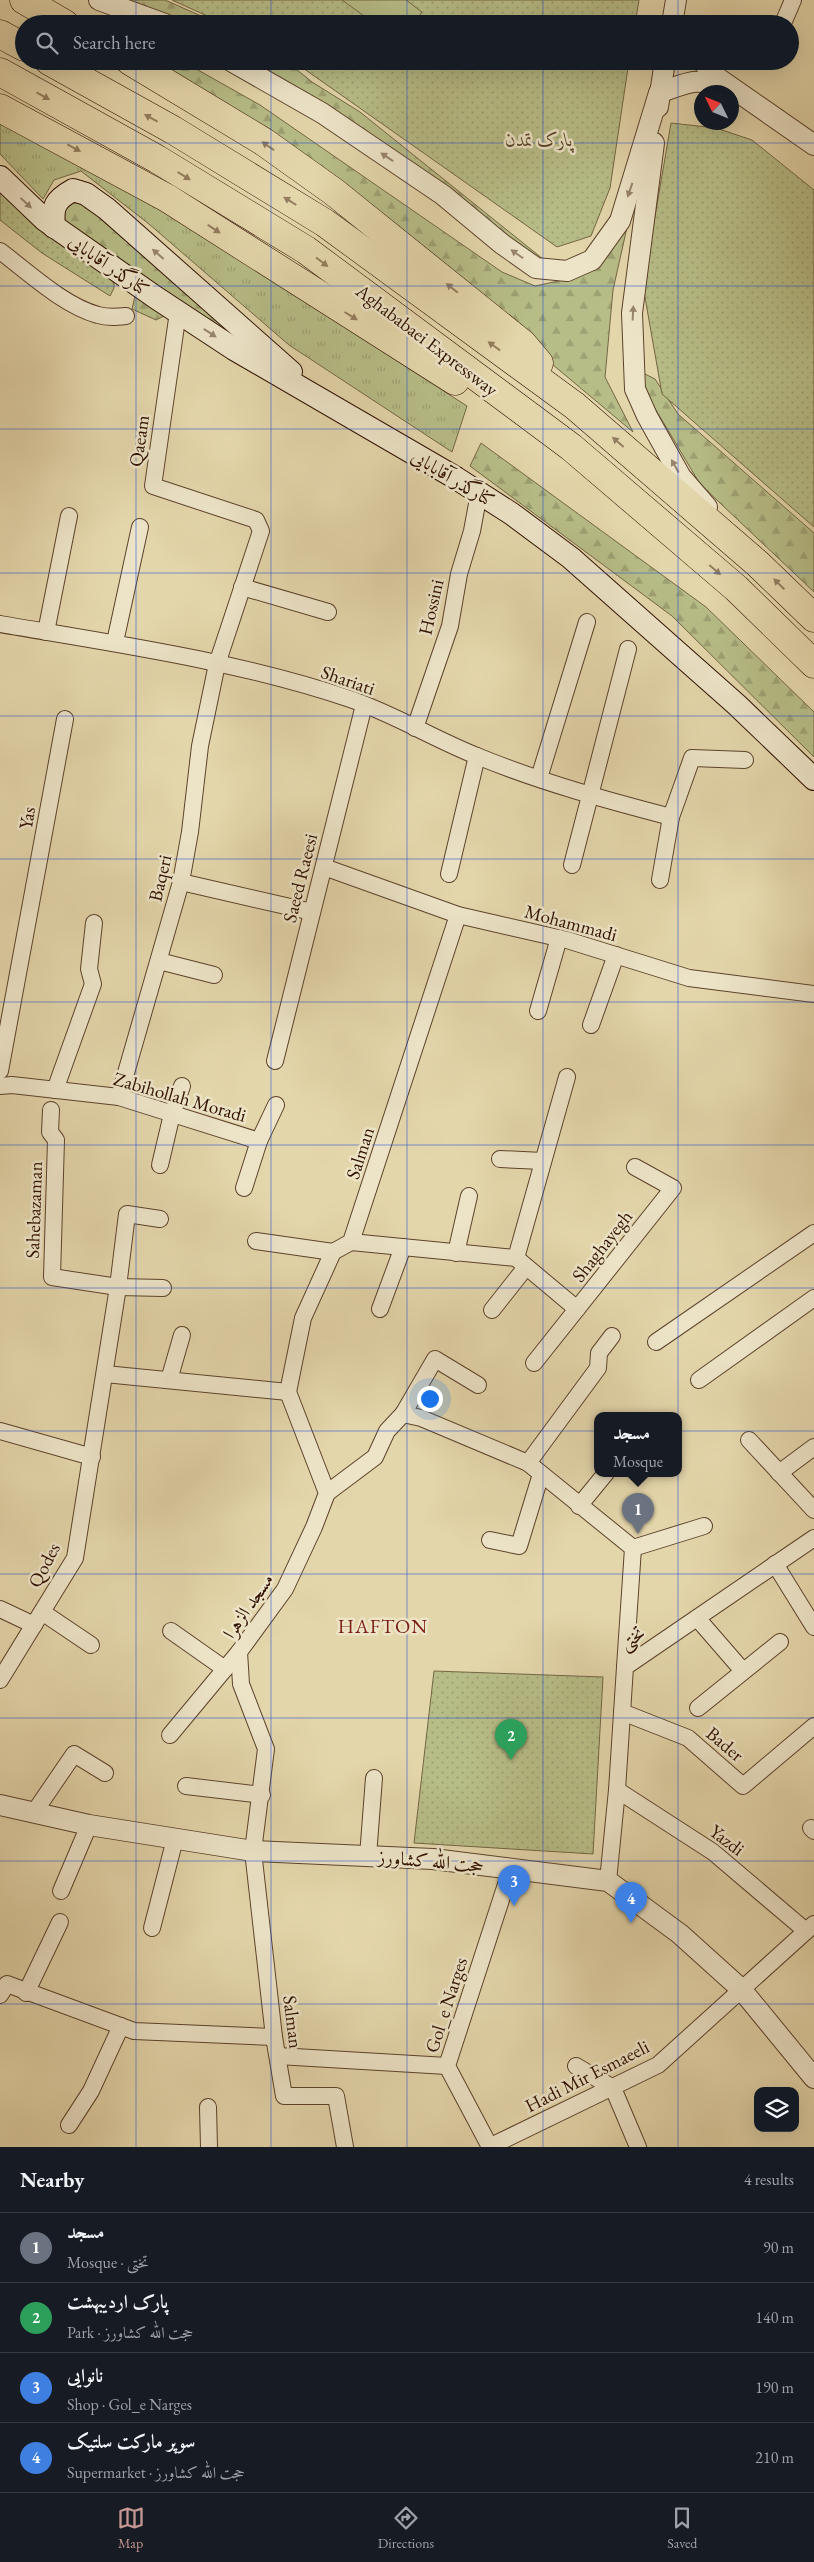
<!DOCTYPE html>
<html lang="en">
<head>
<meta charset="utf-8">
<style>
  :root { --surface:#171b24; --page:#242831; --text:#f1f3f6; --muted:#9ea1a6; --line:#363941; --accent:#c59692 }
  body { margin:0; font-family:"EB Garamond",Amiri,serif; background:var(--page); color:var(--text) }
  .controls { position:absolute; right:15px; bottom:15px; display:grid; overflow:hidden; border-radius:10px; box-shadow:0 5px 20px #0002 }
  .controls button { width:45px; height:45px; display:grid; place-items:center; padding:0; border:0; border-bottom:1px solid var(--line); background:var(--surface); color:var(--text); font:25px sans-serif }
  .compass { position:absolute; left:694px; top:85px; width:45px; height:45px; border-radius:50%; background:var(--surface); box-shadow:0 5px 20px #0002; rotate:313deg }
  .you { position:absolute; left:429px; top:1398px; width:18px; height:18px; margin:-12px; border:4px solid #fff; border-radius:50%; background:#1a73e8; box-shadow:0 0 0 8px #1a73e833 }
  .badge { display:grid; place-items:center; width:32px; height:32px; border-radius:50%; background:var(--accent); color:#fff; font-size:16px; font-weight:700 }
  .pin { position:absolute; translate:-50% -41px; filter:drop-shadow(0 1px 2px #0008) }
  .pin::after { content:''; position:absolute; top:26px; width:18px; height:15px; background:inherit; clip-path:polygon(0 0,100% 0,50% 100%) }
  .popup { position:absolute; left:594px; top:1412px; width:88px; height:65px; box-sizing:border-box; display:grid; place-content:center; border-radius:10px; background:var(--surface); filter:drop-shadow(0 1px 4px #0005); font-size:16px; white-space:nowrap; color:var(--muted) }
  .popup b { font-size:19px; color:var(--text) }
  .popup::after { content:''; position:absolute; left:50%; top:100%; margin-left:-10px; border:10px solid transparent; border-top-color:var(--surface) }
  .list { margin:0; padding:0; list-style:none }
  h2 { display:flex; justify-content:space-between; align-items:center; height:65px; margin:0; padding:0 20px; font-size:21px }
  h2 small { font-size:16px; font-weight:400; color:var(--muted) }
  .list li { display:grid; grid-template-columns:32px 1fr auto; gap:15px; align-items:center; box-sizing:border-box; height:70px; padding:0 20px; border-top:1px solid var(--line) }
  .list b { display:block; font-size:19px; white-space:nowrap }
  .list p { margin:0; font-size:16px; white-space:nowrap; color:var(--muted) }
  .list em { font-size:16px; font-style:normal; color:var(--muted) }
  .icon { flex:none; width:28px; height:28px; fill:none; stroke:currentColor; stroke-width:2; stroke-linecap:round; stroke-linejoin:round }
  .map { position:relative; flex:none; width:814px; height:2147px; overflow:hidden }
  .search { position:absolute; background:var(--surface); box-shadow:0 5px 20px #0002; left:15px; right:15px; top:15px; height:55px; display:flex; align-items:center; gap:12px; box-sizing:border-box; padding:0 18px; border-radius:28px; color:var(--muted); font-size:19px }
  .sheet { height:345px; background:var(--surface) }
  nav { display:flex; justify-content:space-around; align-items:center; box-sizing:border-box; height:70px; border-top:1px solid var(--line); background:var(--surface); font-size:14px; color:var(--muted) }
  nav a { display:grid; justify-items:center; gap:2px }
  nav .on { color:var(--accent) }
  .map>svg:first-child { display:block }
  .grass { fill:url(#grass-tufts); stroke:#746644 }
  .forest { fill:url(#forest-firs); stroke:#746644 }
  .park { fill:url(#park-dots); stroke:#746644 }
  .pitch { fill:#b7bd87; stroke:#746644 }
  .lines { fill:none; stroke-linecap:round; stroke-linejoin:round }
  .minor-casing { stroke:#5d422b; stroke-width:18 }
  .tertiary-casing { stroke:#5d422b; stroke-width:22 }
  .secondary-casing { stroke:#301000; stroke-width:24 }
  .trunk-casing { stroke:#301000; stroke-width:29 }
  .minor { stroke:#ede4c8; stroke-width:16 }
  .tertiary { stroke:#ede4c8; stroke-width:20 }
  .secondary { stroke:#ede4c8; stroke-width:22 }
  .trunk { stroke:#e4d6ab; stroke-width:28 }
  .oneway { fill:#937d5e }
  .oneway2 { fill:#98856e }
  .grid { fill:none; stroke:#1d4ed8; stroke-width:1; stroke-opacity:0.55 }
  .labels { text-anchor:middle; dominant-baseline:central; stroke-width:5; stroke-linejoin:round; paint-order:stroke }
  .park-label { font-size:19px; font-style:italic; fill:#584428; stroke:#ede4c8 }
  .street-label { font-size:19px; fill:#301000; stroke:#ede4c8 }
  .neighbourhood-label { font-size:20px; letter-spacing:1px; fill:#7a1f14; stroke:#ede4c8 }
</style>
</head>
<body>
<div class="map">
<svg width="814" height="2147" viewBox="0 0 814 2147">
  <defs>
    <pattern id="grass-tufts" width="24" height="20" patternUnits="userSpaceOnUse" patternTransform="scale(1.25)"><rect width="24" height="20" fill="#b7bd87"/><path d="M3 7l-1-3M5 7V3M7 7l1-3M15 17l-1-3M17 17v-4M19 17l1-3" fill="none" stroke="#9ea173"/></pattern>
    <pattern id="forest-firs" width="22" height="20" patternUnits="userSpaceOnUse" patternTransform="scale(1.25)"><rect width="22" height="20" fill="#b7bd87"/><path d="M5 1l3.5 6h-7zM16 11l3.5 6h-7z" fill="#9ea173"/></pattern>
    <pattern id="park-dots" width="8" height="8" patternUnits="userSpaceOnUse" patternTransform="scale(1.25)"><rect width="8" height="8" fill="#b7bd87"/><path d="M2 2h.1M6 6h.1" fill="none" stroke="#9ea173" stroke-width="1.8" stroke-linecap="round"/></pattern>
  </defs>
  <rect width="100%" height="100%" fill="#e4d6ab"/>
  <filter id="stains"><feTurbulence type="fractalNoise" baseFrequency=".004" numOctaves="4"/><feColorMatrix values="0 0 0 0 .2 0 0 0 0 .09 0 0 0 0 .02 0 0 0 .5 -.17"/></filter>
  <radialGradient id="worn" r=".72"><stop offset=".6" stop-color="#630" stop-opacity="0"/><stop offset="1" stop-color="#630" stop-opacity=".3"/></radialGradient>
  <path class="grass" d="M0 115 91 164 467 406 452 452 289 345 149 224 81 171 54 180 43 199 0 154Z"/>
  <g class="forest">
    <path d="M108 0H165L219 24H169Z"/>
    <path d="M142 61H182L260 105 502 272 535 286 577 277 632 205 613 290 605 377 633 432 417 251Z"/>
    <path d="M238 61H286L312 82 360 112 548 263 521 253Z"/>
    <path d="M70 201 81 202 261 357 59 218Z"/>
    <path d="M135 296 168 314 156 320 132 309Z"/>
    <path d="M641 372 655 379 678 414 814 533V592L700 484 641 385Z"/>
    <path d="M481 443 706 607 814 712V757L672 616 470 466Z"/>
  </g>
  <g class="park">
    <path d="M172 0H639L635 24H225Z"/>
    <path d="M293 61H629L610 188 591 236 557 247Z"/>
    <path d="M671 123 716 128 752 140 814 190V527L662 394 643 286Z"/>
    <path d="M0 190 114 277V288L110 296 42 253 0 220Z"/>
    <path d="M434 1671 603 1677 593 1854 414 1843Z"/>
  </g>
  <path class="pitch" d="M342 0H406L422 12 413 24H375Z"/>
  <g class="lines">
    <g class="minor-casing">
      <g id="minor">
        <path d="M784 21 793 0"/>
        <path d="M0 251C28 272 64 306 98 315 108 318 117 317 126 316"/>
        <path d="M242 587 328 612"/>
        <path d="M0 624C117 644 237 661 350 699 394 714 434 739 477 756 540 782 606 800 671 817"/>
        <path d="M46 632 69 516"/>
        <path d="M115 642 140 527"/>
        <path d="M415 728 450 626 459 574 472 531 479 493"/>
        <path d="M539 778 587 622"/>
        <path d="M572 865 628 649"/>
        <path d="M324 867 458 915 567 940 689 978 814 994"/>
        <path d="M449 874 477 756"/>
        <path d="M660 880 671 817 692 758 745 760"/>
        <path d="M181 882 312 912"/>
        <path d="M159 961 214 975"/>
        <path d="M538 1011 559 938"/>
        <path d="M591 1025 616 955"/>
        <path d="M275 1061 364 705"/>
        <path d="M0 1071 65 719"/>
        <path d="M0 1086 12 1085 119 1097 259 1141"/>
        <path d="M55 1090 93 984 89 969 94 923"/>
        <path d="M119 1097 181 882 190 832 200 746 217 664 261 531 256 520 153 486 178 312"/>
        <path d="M51 1110 50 1132 56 1140 52 1277 118 1287 163 1288"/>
        <path d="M500 1159 543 1161"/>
        <path d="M160 1165 172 1114 182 1086"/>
        <path d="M244 1188 259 1141 276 1105"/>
        <path d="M256 1241 333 1252"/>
        <path d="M351 1242 516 1258 577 1309"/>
        <path d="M456 1253 469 1196"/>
        <path d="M516 1258 567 1077"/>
        <path d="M380 1309 403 1247"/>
        <path d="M492 1310 526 1267"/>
        <path d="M656 1342 814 1233"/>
        <path d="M534 1363 673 1188 635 1167"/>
        <path d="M105 1374 288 1392"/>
        <path d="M169 1380 182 1335"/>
        <path d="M699 1380 814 1298"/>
        <path d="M288 1392 327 1493 314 1527 285 1589 239 1652 241 1684 266 1749 253 1851 274 2037 284 2096H336L345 2147"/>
        <path d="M288 1392 303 1318 333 1252 351 1242 458 915"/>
        <path d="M403 1414 435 1359 478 1385"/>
        <path d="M0 1431 92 1457"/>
        <path d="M749 1440 814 1510"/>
        <path d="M528 1463 598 1368 599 1353 612 1336"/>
        <path d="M779 1473 814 1447"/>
        <path d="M327 1493 375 1457 387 1431 403 1414 421 1418 528 1463 633 1548 625 1667"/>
        <path d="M579 1506 606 1473"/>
        <path d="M490 1540 519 1546 541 1474"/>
        <path d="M633 1548 704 1526"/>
        <path d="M775 1564 814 1627"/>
        <path d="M0 1609 34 1625"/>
        <path d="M42 1612 91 1645"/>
        <path d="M697 1618 743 1671"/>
        <path d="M171 1631 225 1669"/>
        <path d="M0 1680 75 1558 118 1287 127 1214 160 1219"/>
        <path d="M698 1708 780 1642"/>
        <path d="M622 1712 688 1738 743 1786 814 1726"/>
        <path d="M170 1735 239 1652"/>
        <path d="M186 1786 262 1795"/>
        <path d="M617 1790 713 1852 806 1931"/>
        <path d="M33 1814 74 1754 105 1773"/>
        <path d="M811 1828 814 1831"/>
        <path d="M368 1856 374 1778"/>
        <path d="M608 1881 617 1790 625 1667 814 1538"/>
        <path d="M61 1891 89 1825"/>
        <path d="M152 1928 175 1839"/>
        <path d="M26 1993 60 1922"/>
        <path d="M0 1995 7 1984 134 2031 274 2037"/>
        <path d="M278 2056 447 2066"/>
        <path d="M576 2066 613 2088 638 2147"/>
        <path d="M208 2107 209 2147"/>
        <path d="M69 2125 91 2091 121 2026"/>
        <path d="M489 2147 658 2065 814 1924"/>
        <path d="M490 2147 447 2066 511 1869"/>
      </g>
    </g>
    <g class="tertiary-casing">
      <g id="tertiary">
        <path d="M99 0 165 24"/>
        <path d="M672 24 676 0"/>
        <path d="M231 61 322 113 443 195 502 244 536 268 567 271 592 260 620 221 659 93"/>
        <path d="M702 61 715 76 814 145"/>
        <path d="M659 93C687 83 699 74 725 92"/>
        <path d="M658 107 665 61"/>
        <path d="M654 143 632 313 635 389 647 416 681 477 707 507"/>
        <path d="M0 1805 89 1825 253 1851 433 1859 608 1881 680 1934 741 1989 814 2078"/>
      </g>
    </g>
    <g class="secondary-casing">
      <g id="secondary">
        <path d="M0 177 45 220 155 297 234 349 456 478 512 514 571 558 737 705 814 779"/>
        <path d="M54 227C52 206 55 200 73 190L86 194 107 209 291 372"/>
      </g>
    </g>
    <g class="trunk-casing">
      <g id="trunk">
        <path d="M24 0 65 24"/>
        <path d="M0 34 24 47"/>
        <path d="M49 61 173 130 325 223 575 406 758 564 814 618"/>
        <path d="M130 61 264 142 334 192 523 344 539 363"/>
        <path d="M0 72 157 159 306 250 571 447 736 588 814 664"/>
        <path d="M0 108 167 198 455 381"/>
      </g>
    </g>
    <use href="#minor" class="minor"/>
    <use href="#tertiary" class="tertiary"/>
    <use href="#secondary" class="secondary"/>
    <use href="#trunk" class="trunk"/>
  </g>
  <defs><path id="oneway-solid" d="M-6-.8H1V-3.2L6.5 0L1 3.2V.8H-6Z" transform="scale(1.25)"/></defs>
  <g class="oneway">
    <use href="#oneway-solid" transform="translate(43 96) rotate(29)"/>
    <use href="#oneway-solid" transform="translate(151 118) rotate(-151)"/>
    <use href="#oneway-solid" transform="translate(268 146) rotate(-145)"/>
    <use href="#oneway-solid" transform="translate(74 148) rotate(28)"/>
    <use href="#oneway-solid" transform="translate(184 176) rotate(32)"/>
    <use href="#oneway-solid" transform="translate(290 201) rotate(-148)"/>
    <use href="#oneway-solid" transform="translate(214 229) rotate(33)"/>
    <use href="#oneway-solid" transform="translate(322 262) rotate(37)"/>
    <use href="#oneway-solid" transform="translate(452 288) rotate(-141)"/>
    <use href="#oneway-solid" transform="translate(351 316) rotate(32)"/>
    <use href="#oneway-solid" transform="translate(494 346) rotate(-144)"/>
    <use href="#oneway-solid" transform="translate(618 442) rotate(-139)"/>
    <use href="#oneway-solid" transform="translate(715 570) rotate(41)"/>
    <use href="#oneway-solid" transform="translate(779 584) rotate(-136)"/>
  </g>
  <g class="oneway2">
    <use href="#oneway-solid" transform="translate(387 157) rotate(-146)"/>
    <use href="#oneway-solid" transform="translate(630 190) rotate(109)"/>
    <use href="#oneway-solid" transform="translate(26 203) rotate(43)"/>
    <use href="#oneway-solid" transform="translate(158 254) rotate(-139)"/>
    <use href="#oneway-solid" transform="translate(517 254) rotate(-145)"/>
    <use href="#oneway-solid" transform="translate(633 313) rotate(-87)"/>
    <use href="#oneway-solid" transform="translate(210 333) rotate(33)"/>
    <use href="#oneway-solid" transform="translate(675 466) rotate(-119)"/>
  </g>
  <path class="grid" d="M136 0V24M271 0V24M407 0V24M543 0V24M678 0V24M136 61V2147M271 61V2147M407 61V2147M543 61V2147M678 61V2147M0 143H814M0 286H814M0 429H814M0 573H814M0 716H814M0 859H814M0 1002H814M0 1145H814M0 1288H814M0 1431H814M0 1574H814M0 1718H814M0 1861H814M0 2004H814"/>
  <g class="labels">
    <g class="park-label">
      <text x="539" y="139">پارک تمدن</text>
    </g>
    <g class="street-label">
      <text transform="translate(109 265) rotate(35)">کنارگذر آقابابایی</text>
      <text transform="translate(427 340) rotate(37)">Aghababaei Expressway</text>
      <text transform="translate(139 441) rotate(-82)">Qaeam</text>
      <text transform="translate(453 478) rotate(31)">کنارگذر آقابابایی</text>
      <text transform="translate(431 607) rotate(-77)">Hossini</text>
      <text transform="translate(348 680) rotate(19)">Shariati</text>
      <text transform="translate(27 818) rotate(-80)">Yas</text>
      <text transform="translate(160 878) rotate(-77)">Baqeri</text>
      <text transform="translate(300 878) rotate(-76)">Saeed Raeesi</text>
      <text transform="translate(571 923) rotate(15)">Mohammadi</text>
      <text transform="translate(180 1097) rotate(16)">Zabihollah Moradi</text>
      <text transform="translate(360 1153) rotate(-72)">Salman</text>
      <text transform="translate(34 1210) rotate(-88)">Sahebazaman</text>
      <text transform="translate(602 1246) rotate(-52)">Shaghayegh</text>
      <text transform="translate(44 1565) rotate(-63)">Qodes</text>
      <text transform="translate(248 1606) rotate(-56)">مسجد الزهرا</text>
      <text transform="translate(632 1638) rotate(-35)">تختی</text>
      <text transform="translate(725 1744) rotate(40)">Bader</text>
      <text transform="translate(727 1840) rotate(37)">Yazdi</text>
      <text transform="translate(431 1861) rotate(5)">حجت الله کشاورز</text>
      <text transform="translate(446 2005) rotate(-72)">Gol_e Narges</text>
      <text transform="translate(293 2022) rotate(83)">Salman</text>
      <text transform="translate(587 2076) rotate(-27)">Hadi Mir Esmaeeli</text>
    </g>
    <g class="neighbourhood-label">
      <text x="383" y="1626">HAFTON</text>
    </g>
  </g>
  <rect width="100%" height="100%" filter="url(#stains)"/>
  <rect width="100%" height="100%" fill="url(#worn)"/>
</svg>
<div class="controls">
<button><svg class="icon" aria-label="layers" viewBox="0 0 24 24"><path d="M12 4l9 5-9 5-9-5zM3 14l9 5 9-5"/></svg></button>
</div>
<svg class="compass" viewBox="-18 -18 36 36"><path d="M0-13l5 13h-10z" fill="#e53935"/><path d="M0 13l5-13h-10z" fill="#9ea1a6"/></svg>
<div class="you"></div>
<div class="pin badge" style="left:638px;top:1534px;background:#6b7280">1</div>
<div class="popup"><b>مسجد</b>Mosque</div>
<div class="pin badge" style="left:511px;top:1760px;background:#2e9e5b">2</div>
<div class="pin badge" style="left:514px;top:1906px;background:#3f7fe0">3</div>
<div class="pin badge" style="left:631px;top:1923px;background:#3f7fe0">4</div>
<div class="search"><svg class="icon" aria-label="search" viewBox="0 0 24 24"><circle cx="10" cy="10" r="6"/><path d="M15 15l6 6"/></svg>Search here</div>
</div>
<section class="sheet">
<h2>Nearby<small>4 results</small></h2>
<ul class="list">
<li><span class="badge" style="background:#6b7280">1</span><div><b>مسجد</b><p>Mosque · تختی</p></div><em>90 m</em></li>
<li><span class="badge" style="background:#2e9e5b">2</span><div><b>پارک اردیبهشت</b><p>Park · حجت الله کشاورز</p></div><em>140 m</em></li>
<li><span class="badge" style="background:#3f7fe0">3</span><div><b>نانوایی</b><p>Shop · Gol_e Narges</p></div><em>190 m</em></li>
<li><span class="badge" style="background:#3f7fe0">4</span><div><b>سوپر مارکت سلتیک</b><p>Supermarket · حجت الله کشاورز</p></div><em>210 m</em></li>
</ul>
</section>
<nav>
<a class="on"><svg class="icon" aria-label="map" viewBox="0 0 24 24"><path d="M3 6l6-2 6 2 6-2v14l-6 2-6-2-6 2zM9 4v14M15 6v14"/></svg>Map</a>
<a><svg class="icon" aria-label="directions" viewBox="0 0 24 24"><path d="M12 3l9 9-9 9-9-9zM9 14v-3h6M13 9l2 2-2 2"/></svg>Directions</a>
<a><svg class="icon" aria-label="saved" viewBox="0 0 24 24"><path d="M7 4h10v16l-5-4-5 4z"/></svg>Saved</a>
</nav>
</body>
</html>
